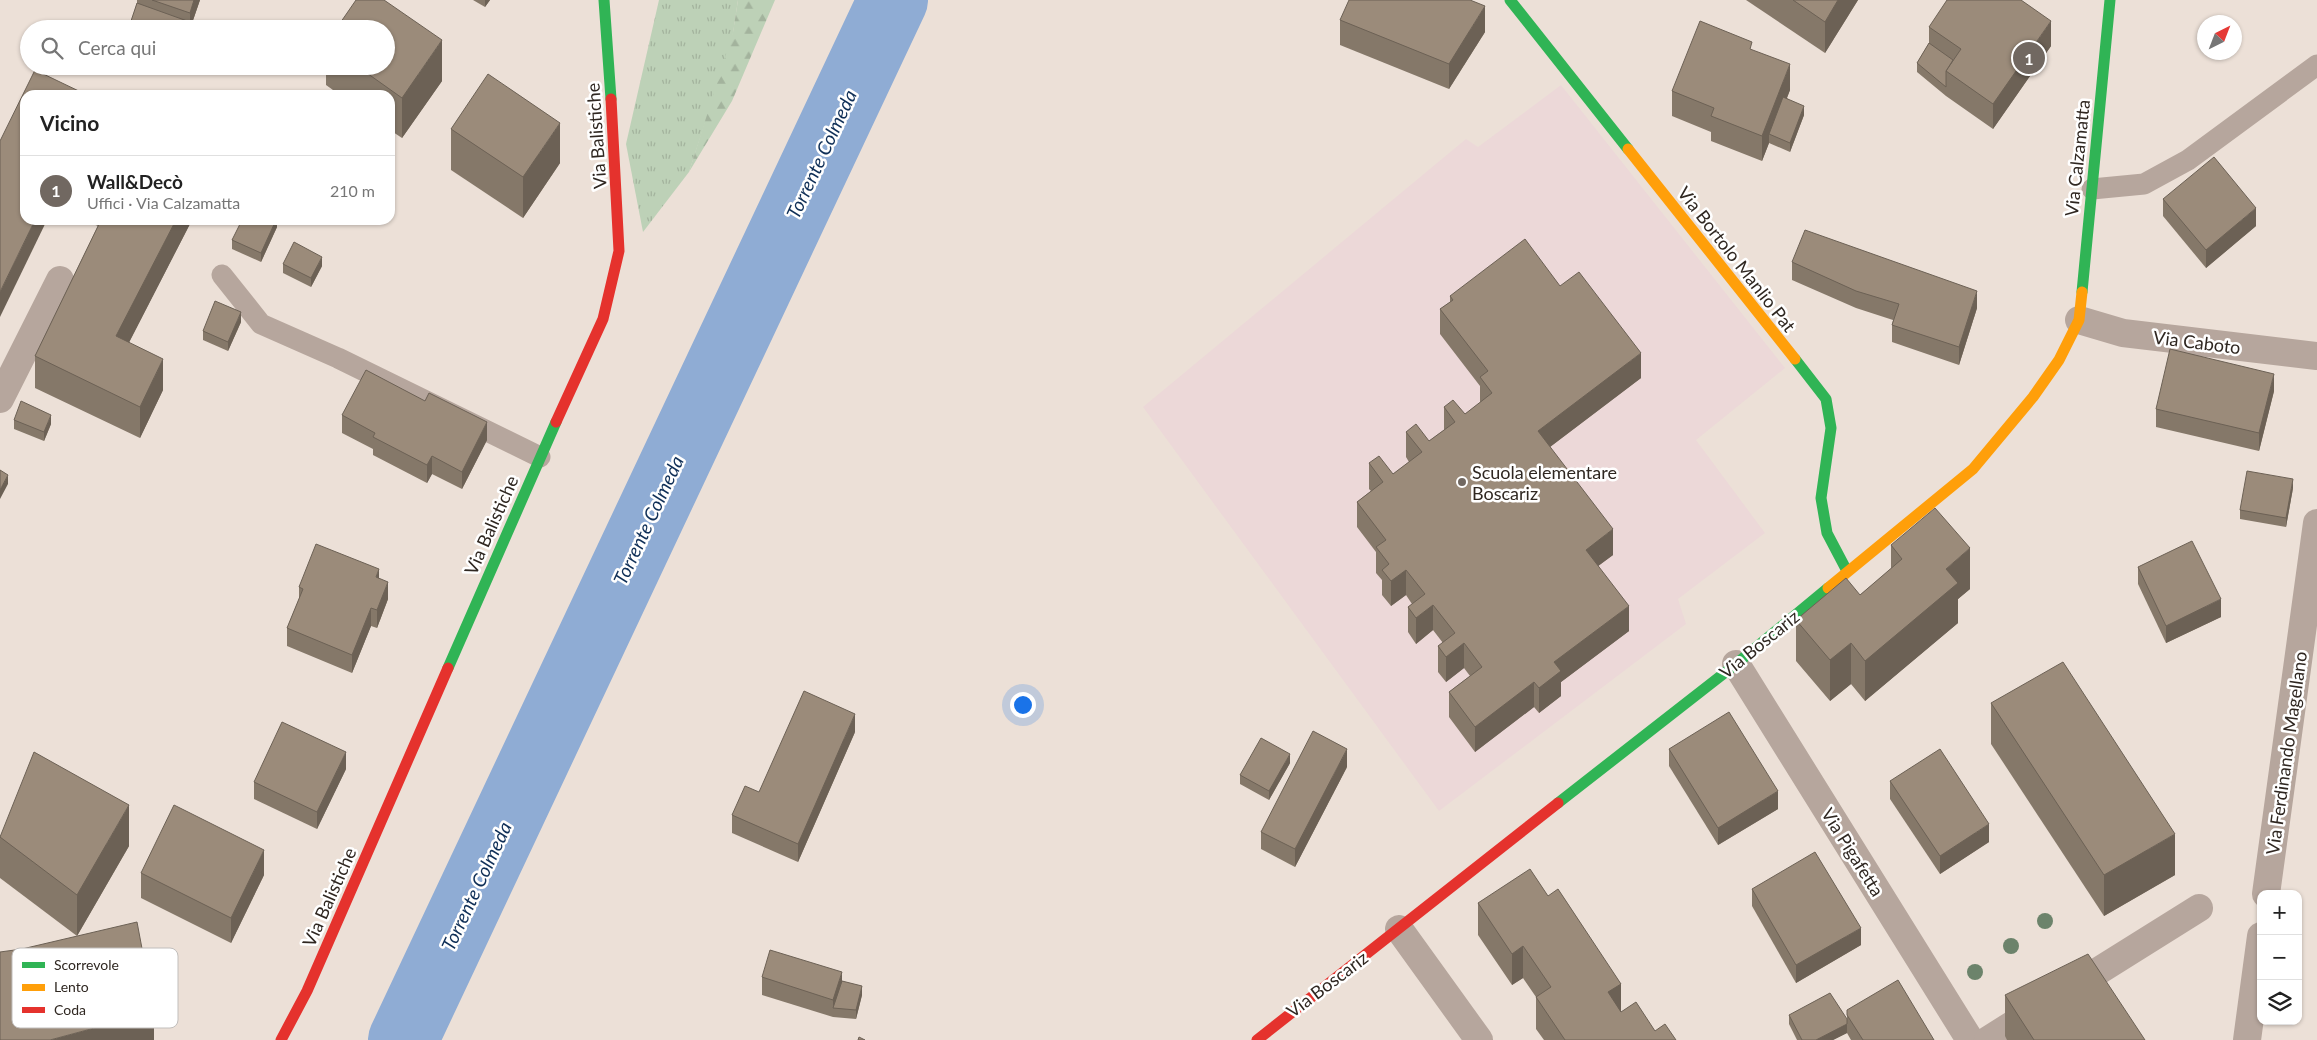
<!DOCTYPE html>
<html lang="it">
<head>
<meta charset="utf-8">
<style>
  :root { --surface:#fff; --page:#f2f2f2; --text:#222; --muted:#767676; --line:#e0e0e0; --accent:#716861 }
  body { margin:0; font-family:Lato,sans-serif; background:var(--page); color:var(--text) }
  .controls { position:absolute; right:15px; bottom:15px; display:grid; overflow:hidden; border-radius:10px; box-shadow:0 1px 4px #0004 }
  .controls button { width:45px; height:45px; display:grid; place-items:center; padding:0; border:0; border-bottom:1px solid var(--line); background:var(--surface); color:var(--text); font:25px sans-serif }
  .compass { position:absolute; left:2197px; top:15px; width:45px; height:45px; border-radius:50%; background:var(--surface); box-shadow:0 1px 4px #0004; rotate:42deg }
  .you { position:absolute; left:1022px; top:704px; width:18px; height:18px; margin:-12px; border:4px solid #fff; border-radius:50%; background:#1a73e8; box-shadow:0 0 0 8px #1a73e833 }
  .badge { display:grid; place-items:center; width:32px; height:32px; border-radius:50%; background:var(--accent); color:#fff; font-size:16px; font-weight:700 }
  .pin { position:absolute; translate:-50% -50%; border:2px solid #fff; box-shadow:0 1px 5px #0006 }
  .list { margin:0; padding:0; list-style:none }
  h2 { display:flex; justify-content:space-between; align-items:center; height:65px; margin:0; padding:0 20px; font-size:21px }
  h2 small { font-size:16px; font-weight:400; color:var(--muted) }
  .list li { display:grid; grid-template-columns:32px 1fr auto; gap:15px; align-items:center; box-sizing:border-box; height:70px; padding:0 20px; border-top:1px solid var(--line) }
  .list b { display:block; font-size:19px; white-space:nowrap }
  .list p { margin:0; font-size:16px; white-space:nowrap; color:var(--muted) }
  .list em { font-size:16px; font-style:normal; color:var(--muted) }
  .icon { flex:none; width:28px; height:28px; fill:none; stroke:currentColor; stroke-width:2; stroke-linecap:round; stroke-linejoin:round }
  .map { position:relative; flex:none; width:2317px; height:1040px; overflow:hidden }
  .search { position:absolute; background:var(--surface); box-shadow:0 1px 4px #0004; left:20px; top:20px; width:375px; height:55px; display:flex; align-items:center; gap:12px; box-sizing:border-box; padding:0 18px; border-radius:28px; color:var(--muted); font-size:19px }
  .panel { position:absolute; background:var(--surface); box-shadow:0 1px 4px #0004; left:20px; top:90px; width:375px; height:135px; border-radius:15px }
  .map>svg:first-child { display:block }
  .education { fill:#ecd8d8 }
  .grass { fill:url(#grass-tufts) }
  .forest { fill:url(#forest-firs) }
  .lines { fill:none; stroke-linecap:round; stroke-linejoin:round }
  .river { stroke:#8facd4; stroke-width:70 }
  .lane { stroke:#b6a69d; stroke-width:21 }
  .street { stroke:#b6a69d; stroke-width:28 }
  .fast { stroke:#30b455; stroke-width:11 }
  .slow { stroke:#ff9f0a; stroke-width:11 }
  .jam { stroke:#e5322d; stroke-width:11 }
  .tree { fill:#6c836b }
  .wall { fill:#857869 }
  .shaded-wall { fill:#6c6155 }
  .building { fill:#9b8b7a; stroke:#6c6155 }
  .poi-dot { fill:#716861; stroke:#fff; stroke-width:2 }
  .labels { text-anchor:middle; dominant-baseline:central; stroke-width:5; stroke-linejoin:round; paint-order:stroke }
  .street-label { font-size:18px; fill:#2f2721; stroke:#fff }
  .poi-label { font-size:18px; fill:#2f2721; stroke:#fff; text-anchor:start }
  .water-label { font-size:19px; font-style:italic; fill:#0f2f57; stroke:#fff }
  .key { fill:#fff; stroke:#c1bebc; stroke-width:1 }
  .key-label { font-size:14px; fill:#2f2721 }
</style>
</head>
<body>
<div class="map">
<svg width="2317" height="1040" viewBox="0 0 2317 1040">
  <defs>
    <pattern id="grass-tufts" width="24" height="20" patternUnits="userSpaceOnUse" patternTransform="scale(1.25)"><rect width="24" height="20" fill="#bdd1b7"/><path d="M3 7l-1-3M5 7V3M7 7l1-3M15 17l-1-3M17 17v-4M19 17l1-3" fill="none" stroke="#a3b39d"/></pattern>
    <pattern id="forest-firs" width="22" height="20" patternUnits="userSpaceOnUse" patternTransform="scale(1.25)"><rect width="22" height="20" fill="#bdd1b7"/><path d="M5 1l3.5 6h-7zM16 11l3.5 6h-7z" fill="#a3b39d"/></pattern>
  </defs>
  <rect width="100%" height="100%" fill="#ece0d7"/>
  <path class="education" d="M1561 85 1785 368 1696 440 1765 533 1678 599 1686 624 1439 811 1143 407 1466 139 1478 147Z"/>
  <path class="grass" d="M659 0H738L732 40 689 172 643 232 626 144Z"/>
  <path class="forest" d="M738 0H775L732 101 689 172 733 32Z"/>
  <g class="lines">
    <path class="river" d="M403 1040 893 0"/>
    <g class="lane">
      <path d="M2092 189 2144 184 2188 160 2317 65"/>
      <path d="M222 275 261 324 338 358 540 457"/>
    </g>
    <g class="street">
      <path d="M2079 320 2123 333 2317 356"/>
      <path d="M0 399 60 280"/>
      <path d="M1736 664 1970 1040"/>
      <path d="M2266 894 2317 523"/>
      <path d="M1399 929 1479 1040"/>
      <path d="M1988 1040 2199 908"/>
      <path d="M2247 1040 2261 936"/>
    </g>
    <g class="fast">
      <path d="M604 0 611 99"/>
      <path d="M1510 0 1628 149"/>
      <path d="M2082 292 2110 0"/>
      <path d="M1795 359 1826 399 1831 428 1821 498 1827 533 1847 571"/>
      <path d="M448 668 556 422"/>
      <path d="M1558 803 1736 664 1828 588"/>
    </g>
    <g class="slow">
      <path d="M1628 149 1795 359"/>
      <path d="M1828 588 1973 469 2033 397 2059 360 2079 320 2082 292"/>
    </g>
    <g class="jam">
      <path d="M556 422 603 319 619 251 611 99"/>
      <path d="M281 1040 307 991 448 668"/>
      <path d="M1257 1040 1558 803"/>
    </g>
  </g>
  <g class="tree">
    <circle cx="2045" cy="921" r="8"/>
    <circle cx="2011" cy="946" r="8"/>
    <circle cx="1975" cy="972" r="8"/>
  </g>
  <g class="wall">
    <path d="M137 0H200L190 29H129L137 3Z"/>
    <path d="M473 0H490L485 7Z"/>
    <path d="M1746 0H1858L1825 53Z"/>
    <path d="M1340 20 1485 32 1449 89 1340 45Z"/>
    <path d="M1929 27 2051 46 1993 129 1946 96 1917 72V63L1929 43Z"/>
    <path d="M1752 50 1790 90 1787 98 1804 115 1790 152 1769 143 1762 161 1711 141V132L1672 116V91Z"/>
    <path d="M326 66H386L442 81 402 138 390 130V95H340L326 85Z"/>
    <path d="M451 129 560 163 523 218 451 170Z"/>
    <path d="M2163 199 2256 226 2206 268 2163 216Z"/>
    <path d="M83 220H192L129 342 163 390 140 438 35 388V356L98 226Z"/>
    <path d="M277 220V227L261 262 232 249V240Z"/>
    <path d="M1792 262 1977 308 1959 365 1892 342V325L1893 320 1856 308 1792 280Z"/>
    <path d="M283 264 322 266 311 287 283 273Z"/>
    <path d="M1560 286 1641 378 1550 447 1613 555 1598 566 1629 631 1561 682V696L1539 713 1534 707 1475 752 1449 717V692L1470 676 1464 668 1446 682 1438 672V646L1443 643 1433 630 1416 644 1408 632V607L1412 604 1406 595 1391 606 1382 595V580L1376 573V552L1357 527V502L1371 491 1369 489V463L1393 474 1409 462 1406 457V432L1429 441 1444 430V407L1465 414 1480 403V386L1440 334V309L1450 302V296Z"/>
    <path d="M241 322 228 351 203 340V331Z"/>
    <path d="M2274 391 2259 451 2156 427V409Z"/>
    <path d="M342 415 487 440 462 489 432 474 427 483 373 455V449L342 433Z"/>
    <path d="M14 420 51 424 44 441 14 429Z"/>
    <path d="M2293 488 2286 527 2240 519V510Z"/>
    <path d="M1891 545 1970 589 1958 599V623L1865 701 1851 684 1830 701 1796 661V620L1860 595 1891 569Z"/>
    <path d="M2138 567 2221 617 2166 643 2138 584Z"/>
    <path d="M379 578 388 599 377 628 371 626 352 673 287 646V628L299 599V587Z"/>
    <path d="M1991 703 2175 875 2104 916 1991 744Z"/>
    <path d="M855 732 798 862 732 833V815L759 792Z"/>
    <path d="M1669 749 1778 809 1718 845 1669 766Z"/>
    <path d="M1290 763 1269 800 1240 784V775Z"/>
    <path d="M1347 767 1295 867 1261 849V832Z"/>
    <path d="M346 769 317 829 254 799V782Z"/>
    <path d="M1890 781 1989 842 1940 874 1890 799Z"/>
    <path d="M0 836 129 846 77 936 0 878Z"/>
    <path d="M141 873 264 875 231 943 141 898Z"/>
    <path d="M1752 889 1861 945 1796 983 1752 906Z"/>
    <path d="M1548 896 1621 984V1012L1655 1031 1676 1040H1544L1536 1029V997L1523 978 1512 985 1478 935V903Z"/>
    <path d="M762 977 842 981 862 995 856 1019 833 1017 762 995Z"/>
    <path d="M2005 995 2145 1040H2007L2005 1036Z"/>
    <path d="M1789 1015 1847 1019V1015L1934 1040H1851L1847 1033 1833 1040H1797L1789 1024Z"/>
  </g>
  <g class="shaded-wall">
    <path d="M194 0H200L190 29H187L190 22V13Z"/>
    <path d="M485 0H490L485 7Z"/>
    <path d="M1838 0H1858L1825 53V22Z"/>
    <path d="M1485 6V32L1449 89V64Z"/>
    <path d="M2051 21V46L1993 129V104Z"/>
    <path d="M442 40V81L402 138V98Z"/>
    <path d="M1790 64V90L1772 135 1769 134V143L1762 161V136Z"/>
    <path d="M1804 106V115L1790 152V143Z"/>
    <path d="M560 123V163L523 218V177Z"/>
    <path d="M2256 208V226L2206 268V250Z"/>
    <path d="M35 220H47L0 317V292Z"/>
    <path d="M176 220H192L116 368V336Z"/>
    <path d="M276 220H277V227L261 262V253Z"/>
    <path d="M322 257V266L311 287V278Z"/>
    <path d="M1977 291V308L1959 365V347Z"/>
    <path d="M241 312V322L228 351V342Z"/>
    <path d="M1641 353V378L1538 456V431Z"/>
    <path d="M163 359V390L140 438V407Z"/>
    <path d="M2274 374V391L2259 451V433Z"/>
    <path d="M51 415V424L44 441V432Z"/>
    <path d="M487 422V440L462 489V472Z"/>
    <path d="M432 456V474L427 483V465Z"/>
    <path d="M8 475V484L0 499V490Z"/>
    <path d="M2293 479V488L2286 527V518Z"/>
    <path d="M1613 529V555L1586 575V550Z"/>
    <path d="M1970 548V589L1958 599V623L1865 701V661L1946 569Z"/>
    <path d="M379 569V587L376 577Z"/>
    <path d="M1406 570V595L1391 606V581Z"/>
    <path d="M388 582V599L377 628V610Z"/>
    <path d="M2221 599V617L2166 643V626Z"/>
    <path d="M1433 605V630L1416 644V618Z"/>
    <path d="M1629 606V631L1561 682V696L1539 713V688L1554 662Z"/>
    <path d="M371 608V626L352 673V655Z"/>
    <path d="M1464 643V668L1446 682V657Z"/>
    <path d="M1851 643V684L1830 701V660Z"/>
    <path d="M1534 682V707L1475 752V727Z"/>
    <path d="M855 714V732L798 862V844Z"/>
    <path d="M1347 749V767L1295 867V849Z"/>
    <path d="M346 752V769L317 829V812Z"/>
    <path d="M1290 754V763L1269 800V791Z"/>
    <path d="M1778 791V809L1718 845V828Z"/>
    <path d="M129 805V846L77 936V895Z"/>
    <path d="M1989 824V842L1940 874V856Z"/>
    <path d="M2175 834V875L2104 916V875Z"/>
    <path d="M264 850V875L231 943V918Z"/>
    <path d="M1861 928V945L1796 983V965Z"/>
    <path d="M1523 946V978L1512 985V954Z"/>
    <path d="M842 972V990L833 1008V1000Z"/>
    <path d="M1621 984V1015L1608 992Z"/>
    <path d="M862 986V995L856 1019V1010Z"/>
    <path d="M154 1012V1040H50Z"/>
    <path d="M1847 1024V1033L1833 1040H1816Z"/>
  </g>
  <g class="building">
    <path d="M152 0H194L190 13Z"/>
    <path d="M356 0H384L442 40 402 98 357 66H386V29H336Z"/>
    <path d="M1349 0H1470L1485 6 1449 64 1340 20Z"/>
    <path d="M1793 0H1838L1825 22Z"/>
    <path d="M1947 0H2021L2051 21 1993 104 1946 71 1961 49 1929 27Z"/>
    <path d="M137 3 190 22 187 29H134L129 27Z"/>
    <path d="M1700 21 1752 42 1750 49 1790 64 1762 136 1711 116 1714 108 1672 91Z"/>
    <path d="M1929 43 1953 60 1946 71V87L1917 63Z"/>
    <path d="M35 70 85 94 84 95H25V220H35L0 292V141Z"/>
    <path d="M488 74 560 123 523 177 451 129Z"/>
    <path d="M1783 97 1804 106 1790 143 1769 134Z"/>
    <path d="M2214 157 2256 208 2206 250 2163 199Z"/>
    <path d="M101 220H176L116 336 163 359 140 407 35 356Z"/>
    <path d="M242 220H276L261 253 232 240Z"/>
    <path d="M1805 230 1977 291 1959 347 1892 325 1899 304 1856 291 1792 262Z"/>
    <path d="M1525 239 1560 286 1579 272 1641 353 1538 431 1613 529 1586 550 1629 606 1554 662 1561 671 1539 688 1534 682 1475 727 1449 692 1482 667 1464 643 1446 657 1438 646 1455 633 1433 605 1416 618 1408 607 1425 594 1406 570 1391 581 1382 570 1389 564 1376 547 1386 540 1357 502 1383 482 1369 463 1379 456 1393 474 1422 452 1406 432 1416 424 1429 441 1455 422 1444 407 1453 400 1465 414 1492 393 1480 377 1488 371 1440 309 1453 300 1450 296Z"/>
    <path d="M294 242 322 257 311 278 283 264Z"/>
    <path d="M215 301 241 312 228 342 203 331Z"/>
    <path d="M2170 349 2274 374 2259 433 2156 409Z"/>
    <path d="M366 370 425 401 429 393 487 422 462 472 432 456 427 465 373 437 375 433 342 415Z"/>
    <path d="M21 401 51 415 44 432 14 420Z"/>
    <path d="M0 470 8 475 0 490Z"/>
    <path d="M2247 471 2293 479 2286 518 2240 510Z"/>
    <path d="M1935 508 1970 548 1946 569 1958 583 1865 661 1851 643 1830 660 1796 620 1846 578 1860 595 1902 559 1891 545Z"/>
    <path d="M2192 541 2221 599 2166 626 2138 567Z"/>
    <path d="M316 544 379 569 376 577 388 582 377 610 371 608 352 655 287 628 303 589 299 587Z"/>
    <path d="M2063 662 2175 834 2104 875 1991 703Z"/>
    <path d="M804 691 855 714 798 844 732 815 745 786 759 792Z"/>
    <path d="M1729 712 1778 791 1718 828 1669 749Z"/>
    <path d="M282 722 346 752 317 812 254 782Z"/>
    <path d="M1313 731 1347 749 1295 849 1261 832Z"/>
    <path d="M1261 738 1290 754 1269 791 1240 775Z"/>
    <path d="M1940 749 1989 824 1940 856 1890 781Z"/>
    <path d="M34 752 129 805 77 895 0 837Z"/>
    <path d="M174 805 264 850 231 918 141 873Z"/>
    <path d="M1815 852 1861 928 1796 965 1752 889Z"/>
    <path d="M1530 869 1548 896 1558 889 1621 984 1608 992 1621 1012 1636 1002 1655 1031 1665 1024 1676 1040H1565L1536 997 1551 987 1523 946 1512 954 1478 903Z"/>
    <path d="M137 922 154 1012 50 1040H0V952L22 949Z"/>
    <path d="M770 950 842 972 833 1000 762 977Z"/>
    <path d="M2088 954 2145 1040H2034L2005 995Z"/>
    <path d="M1898 980 1934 1040H1863L1847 1015V1010Z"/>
    <path d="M842 981 862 986 856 1010 833 1008Z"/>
    <path d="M1830 993 1847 1019V1024L1816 1040H1802L1789 1015Z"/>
    <path d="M859 1037 865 1040H858Z"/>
  </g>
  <circle class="poi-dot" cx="1462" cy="482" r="5"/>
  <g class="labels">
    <g class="street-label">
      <text transform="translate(596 136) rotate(-94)">Via Balistiche</text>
      <text transform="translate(2077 158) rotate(-84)">Via Calzamatta</text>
      <text transform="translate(1737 259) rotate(52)">Via Bortolo Manlio Pat</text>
      <text transform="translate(2197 342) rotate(7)">Via Caboto</text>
      <text transform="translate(491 525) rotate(-66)">Via Balistiche</text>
      <text transform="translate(1759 644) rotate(-39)">Via Boscariz</text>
      <text transform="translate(2286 753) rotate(-82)">Via Ferdinando Magellano</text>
      <text transform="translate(1853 852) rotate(58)">Via Pigafetta</text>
      <text transform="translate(329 897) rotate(-66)">Via Balistiche</text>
      <text transform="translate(1327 984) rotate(-37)">Via Boscariz</text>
    </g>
    <g class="poi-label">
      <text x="1472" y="472">Scuola elementare<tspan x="1472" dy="21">Boscariz</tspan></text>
    </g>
    <g class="water-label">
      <text transform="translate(821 154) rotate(-65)">Torrente Colmeda</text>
      <text transform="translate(648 520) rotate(-65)">Torrente Colmeda</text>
      <text transform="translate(476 886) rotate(-65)">Torrente Colmeda</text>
    </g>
  </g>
  <rect x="12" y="948" width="166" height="80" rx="8" class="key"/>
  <rect x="22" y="962" width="23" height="6" fill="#30b455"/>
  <rect x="22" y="984" width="23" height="7" fill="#ff9f0a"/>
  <rect x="22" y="1007" width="23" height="6" fill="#e5322d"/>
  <g class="key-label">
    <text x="54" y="970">Scorrevole</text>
    <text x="54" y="992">Lento</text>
    <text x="54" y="1015">Coda</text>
  </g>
</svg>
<div class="controls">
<button>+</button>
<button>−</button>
<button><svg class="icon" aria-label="layers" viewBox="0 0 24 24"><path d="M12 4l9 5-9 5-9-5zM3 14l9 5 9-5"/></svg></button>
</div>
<svg class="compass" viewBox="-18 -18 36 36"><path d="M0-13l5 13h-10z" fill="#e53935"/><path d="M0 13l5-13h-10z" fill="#767676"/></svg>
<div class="you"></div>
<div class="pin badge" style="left:2029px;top:58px">1</div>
<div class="search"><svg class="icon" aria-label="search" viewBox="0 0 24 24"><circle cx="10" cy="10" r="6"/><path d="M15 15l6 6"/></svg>Cerca qui</div>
<section class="panel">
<h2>Vicino<small></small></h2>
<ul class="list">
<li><span class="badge">1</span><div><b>Wall&amp;Decò</b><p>Uffici · Via Calzamatta</p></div><em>210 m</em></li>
</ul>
</section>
</div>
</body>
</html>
